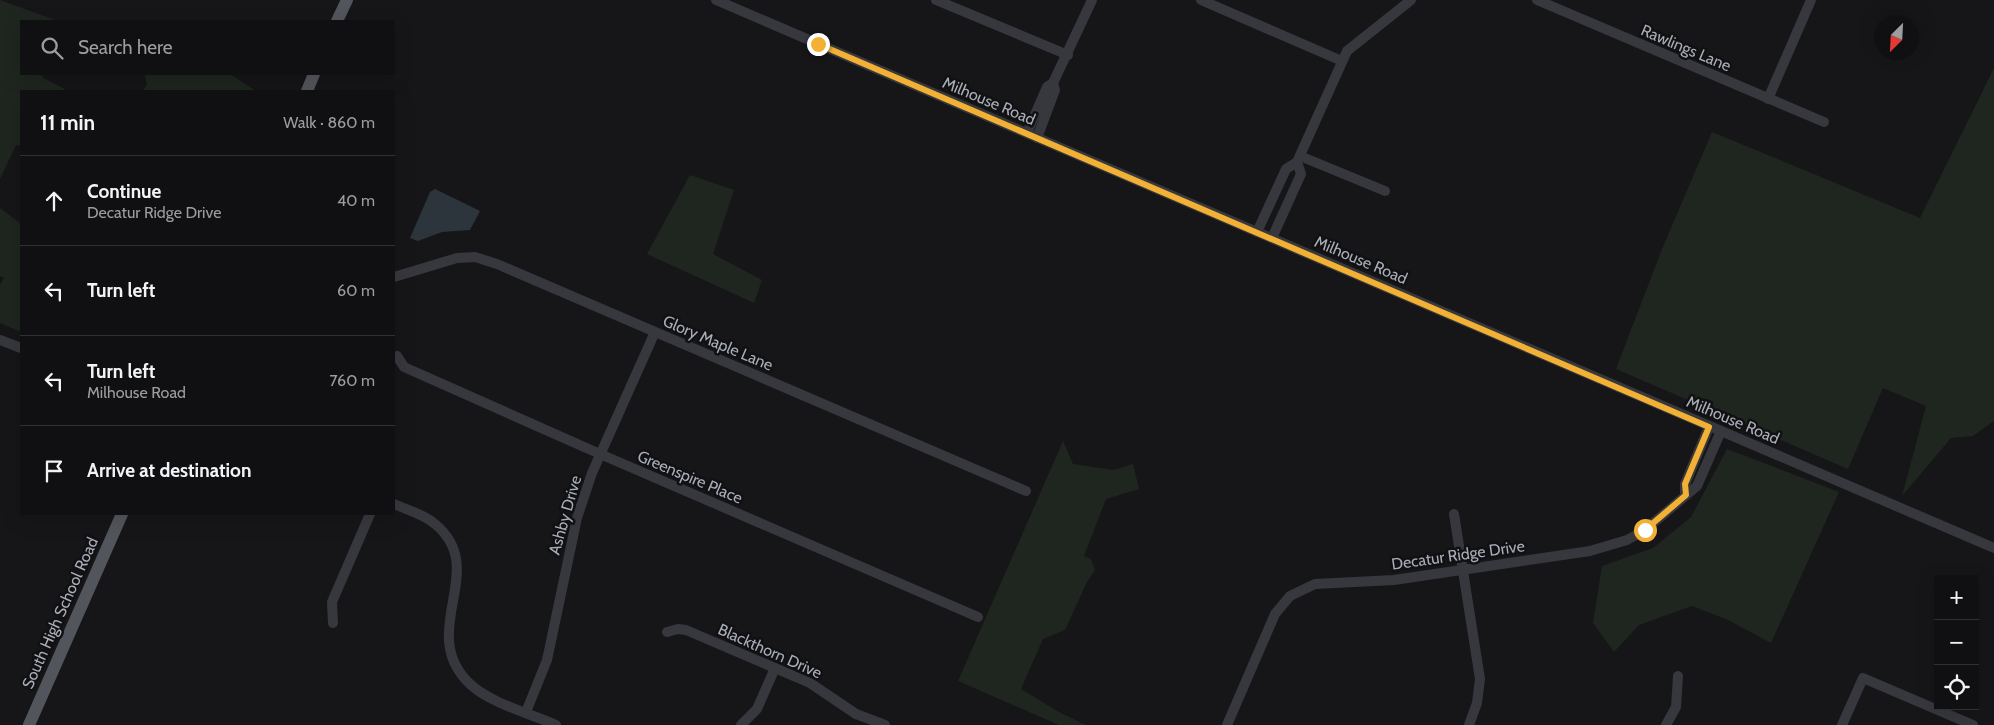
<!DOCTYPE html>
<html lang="en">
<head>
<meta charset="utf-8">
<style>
  :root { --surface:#101012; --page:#19191b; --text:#f1f3f6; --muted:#9c9d9f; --line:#303032 }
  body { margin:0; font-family:Cabin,sans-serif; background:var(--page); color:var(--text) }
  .controls { position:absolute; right:15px; bottom:15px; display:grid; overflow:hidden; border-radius:0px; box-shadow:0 5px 20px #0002 }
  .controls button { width:45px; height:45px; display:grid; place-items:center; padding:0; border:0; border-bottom:1px solid var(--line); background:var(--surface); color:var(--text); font:25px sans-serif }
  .compass { position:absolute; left:1874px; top:15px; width:45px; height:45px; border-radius:50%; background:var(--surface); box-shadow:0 5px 20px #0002; rotate:204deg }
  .stop { position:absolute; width:15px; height:15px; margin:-11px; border:4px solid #f2b134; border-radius:50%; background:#fff }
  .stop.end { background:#f2b134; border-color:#fff; box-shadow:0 1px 5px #0008 }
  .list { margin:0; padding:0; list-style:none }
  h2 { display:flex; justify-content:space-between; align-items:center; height:65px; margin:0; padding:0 20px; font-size:21px }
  h2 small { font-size:16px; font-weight:400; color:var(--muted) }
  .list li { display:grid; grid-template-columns:32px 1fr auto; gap:15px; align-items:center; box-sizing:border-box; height:90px; padding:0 20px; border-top:1px solid var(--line) }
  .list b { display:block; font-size:19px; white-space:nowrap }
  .list p { margin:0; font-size:16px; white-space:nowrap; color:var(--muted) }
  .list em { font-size:16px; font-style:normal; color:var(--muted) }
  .icon { flex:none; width:28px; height:28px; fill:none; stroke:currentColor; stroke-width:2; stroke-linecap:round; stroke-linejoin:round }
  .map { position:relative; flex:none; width:1994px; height:725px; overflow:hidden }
  .search { position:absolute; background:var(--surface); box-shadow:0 5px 20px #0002; left:20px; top:20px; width:375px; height:55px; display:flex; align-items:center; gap:12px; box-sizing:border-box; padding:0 18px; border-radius:0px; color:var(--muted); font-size:19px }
  .panel { position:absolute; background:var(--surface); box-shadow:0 5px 20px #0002; left:20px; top:90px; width:375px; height:425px; border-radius:0px }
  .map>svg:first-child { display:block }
  .green { fill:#1e261f }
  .water { fill:#2c353c }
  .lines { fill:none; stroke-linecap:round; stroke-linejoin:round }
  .minor { stroke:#37383d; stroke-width:10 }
  .major { stroke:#53555c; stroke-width:12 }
  .route { stroke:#f2b134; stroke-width:6 }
  .labels { text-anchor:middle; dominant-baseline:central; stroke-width:5; stroke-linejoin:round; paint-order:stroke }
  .street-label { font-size:16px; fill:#a8adb8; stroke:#111113 }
</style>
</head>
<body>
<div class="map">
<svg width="1994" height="725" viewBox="0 0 1994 725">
  <rect width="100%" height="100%" fill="#161618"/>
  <g class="green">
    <path d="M0 0 58 21H21V74H43L42 77 68 91H21V146L16 145 0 179Z"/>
    <path d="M1994 68V421L1973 436 1951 438 1902 496 1926 406 1883 388 1848 469 1616 369 1662 249 1712 132 1920 218Z"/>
    <path d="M145 74H230L256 91H143L147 85Z"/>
    <path d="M690 175 734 190 713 254 762 280 754 303 647 254Z"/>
    <path d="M0 208 21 224V332L0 323V285L4 278 0 276Z"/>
    <path d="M1063 441 1073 464 1114 470 1133 464 1139 489 1106 499 1084 556 1091 559 1095 570 1087 582 1065 630 1043 639 1021 689 1059 712 1086 725H1059L958 681Z"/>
    <path d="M1727 449 1839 492 1771 643 1728 620 1692 606 1639 625 1614 652 1593 623 1602 566 1653 548 1691 517Z"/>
  </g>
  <path class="water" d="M435 189 480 211 470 230 442 232 418 241 410 238 430 192Z"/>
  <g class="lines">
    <g class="minor">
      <path d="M716 0 1994 548"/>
      <path d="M936 0 1068 55"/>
      <path d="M1201 0 1342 61"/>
      <path d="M1537 0 1824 122"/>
      <path d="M1053 83 1092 0"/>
      <path d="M1768 99 1811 0"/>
      <path d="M1027 133 1047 87 1053 83 1055 90 1037 138"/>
      <path d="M1300 156 1385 191"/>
      <path d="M1257 232 1286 169 1297 162 1347 51 1411 0"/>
      <path d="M1272 238 1301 174 1297 162"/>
      <path d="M394 277 457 258 475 257 497 264 1026 491"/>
      <path d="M0 340 21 348"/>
      <path d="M397 356 404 367 600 454 978 617"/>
      <path d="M1685 495V484L1709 427"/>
      <path d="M394 504C407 510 424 514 435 524 491 570 415 632 470 684 490 703 531 714 556 725"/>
      <path d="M1454 514 1480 679 1477 703 1469 725"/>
      <path d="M333 623 332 602 370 514"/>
      <path d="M667 632 678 629 686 630 810 683 856 714 885 725"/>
      <path d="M526 712 547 660 577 518 592 473 655 332"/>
      <path d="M741 725 757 709 775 668"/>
      <path d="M1227 725 1275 614 1290 596 1315 584 1394 580 1590 551 1627 540 1645 530 1697 486 1721 431"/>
      <path d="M1666 725 1676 707 1678 676"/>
      <path d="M1842 725 1863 678 1973 725"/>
    </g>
    <g class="major">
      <path d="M337 21 347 0"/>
      <path d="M307 91 314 74"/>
      <path d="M29 725 122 514"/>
    </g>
  </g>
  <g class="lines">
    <path class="route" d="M818 44 1709 427 1685 484 1686 495 1645 530"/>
  </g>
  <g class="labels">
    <g class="street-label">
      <text transform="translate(1686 48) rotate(23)">Rawlings Lane</text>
      <text transform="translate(989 101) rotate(23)">Milhouse Road</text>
      <text transform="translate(1361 260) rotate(23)">Milhouse Road</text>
      <text transform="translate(718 343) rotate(23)">Glory Maple Lane</text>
      <text transform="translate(1733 420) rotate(23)">Milhouse Road</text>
      <text transform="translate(690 477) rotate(23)">Greenspire Place</text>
      <text transform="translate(565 515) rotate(-74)">Ashby Drive</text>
      <text transform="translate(1458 555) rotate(-8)">Decatur Ridge Drive</text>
      <text transform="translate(60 613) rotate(-66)">South High School Road</text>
      <text transform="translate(770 651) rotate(24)">Blackthorn Drive</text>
    </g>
  </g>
</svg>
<div class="controls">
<button>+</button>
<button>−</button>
<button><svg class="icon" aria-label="locate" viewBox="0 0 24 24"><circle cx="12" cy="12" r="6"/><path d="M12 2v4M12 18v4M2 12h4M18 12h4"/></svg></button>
</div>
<svg class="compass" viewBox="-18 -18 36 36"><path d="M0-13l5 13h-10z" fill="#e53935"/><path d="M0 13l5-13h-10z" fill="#9c9d9f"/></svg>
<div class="stop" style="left:1645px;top:530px"></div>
<div class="stop end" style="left:818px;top:44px"></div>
<div class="search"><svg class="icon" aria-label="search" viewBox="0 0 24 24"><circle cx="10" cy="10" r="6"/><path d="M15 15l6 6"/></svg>Search here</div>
<section class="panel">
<h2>11 min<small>Walk · 860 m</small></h2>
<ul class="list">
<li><svg class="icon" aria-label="ahead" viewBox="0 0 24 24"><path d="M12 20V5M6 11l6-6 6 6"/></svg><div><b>Continue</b><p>Decatur Ridge Drive</p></div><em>40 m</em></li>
<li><svg class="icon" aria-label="left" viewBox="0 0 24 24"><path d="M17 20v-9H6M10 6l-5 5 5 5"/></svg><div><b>Turn left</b></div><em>60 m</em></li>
<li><svg class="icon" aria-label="left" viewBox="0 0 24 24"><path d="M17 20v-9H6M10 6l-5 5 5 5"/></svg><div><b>Turn left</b><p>Milhouse Road</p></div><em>760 m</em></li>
<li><svg class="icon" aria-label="arrive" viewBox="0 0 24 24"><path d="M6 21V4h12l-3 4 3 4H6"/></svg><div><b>Arrive at destination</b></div></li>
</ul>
</section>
</div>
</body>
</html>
